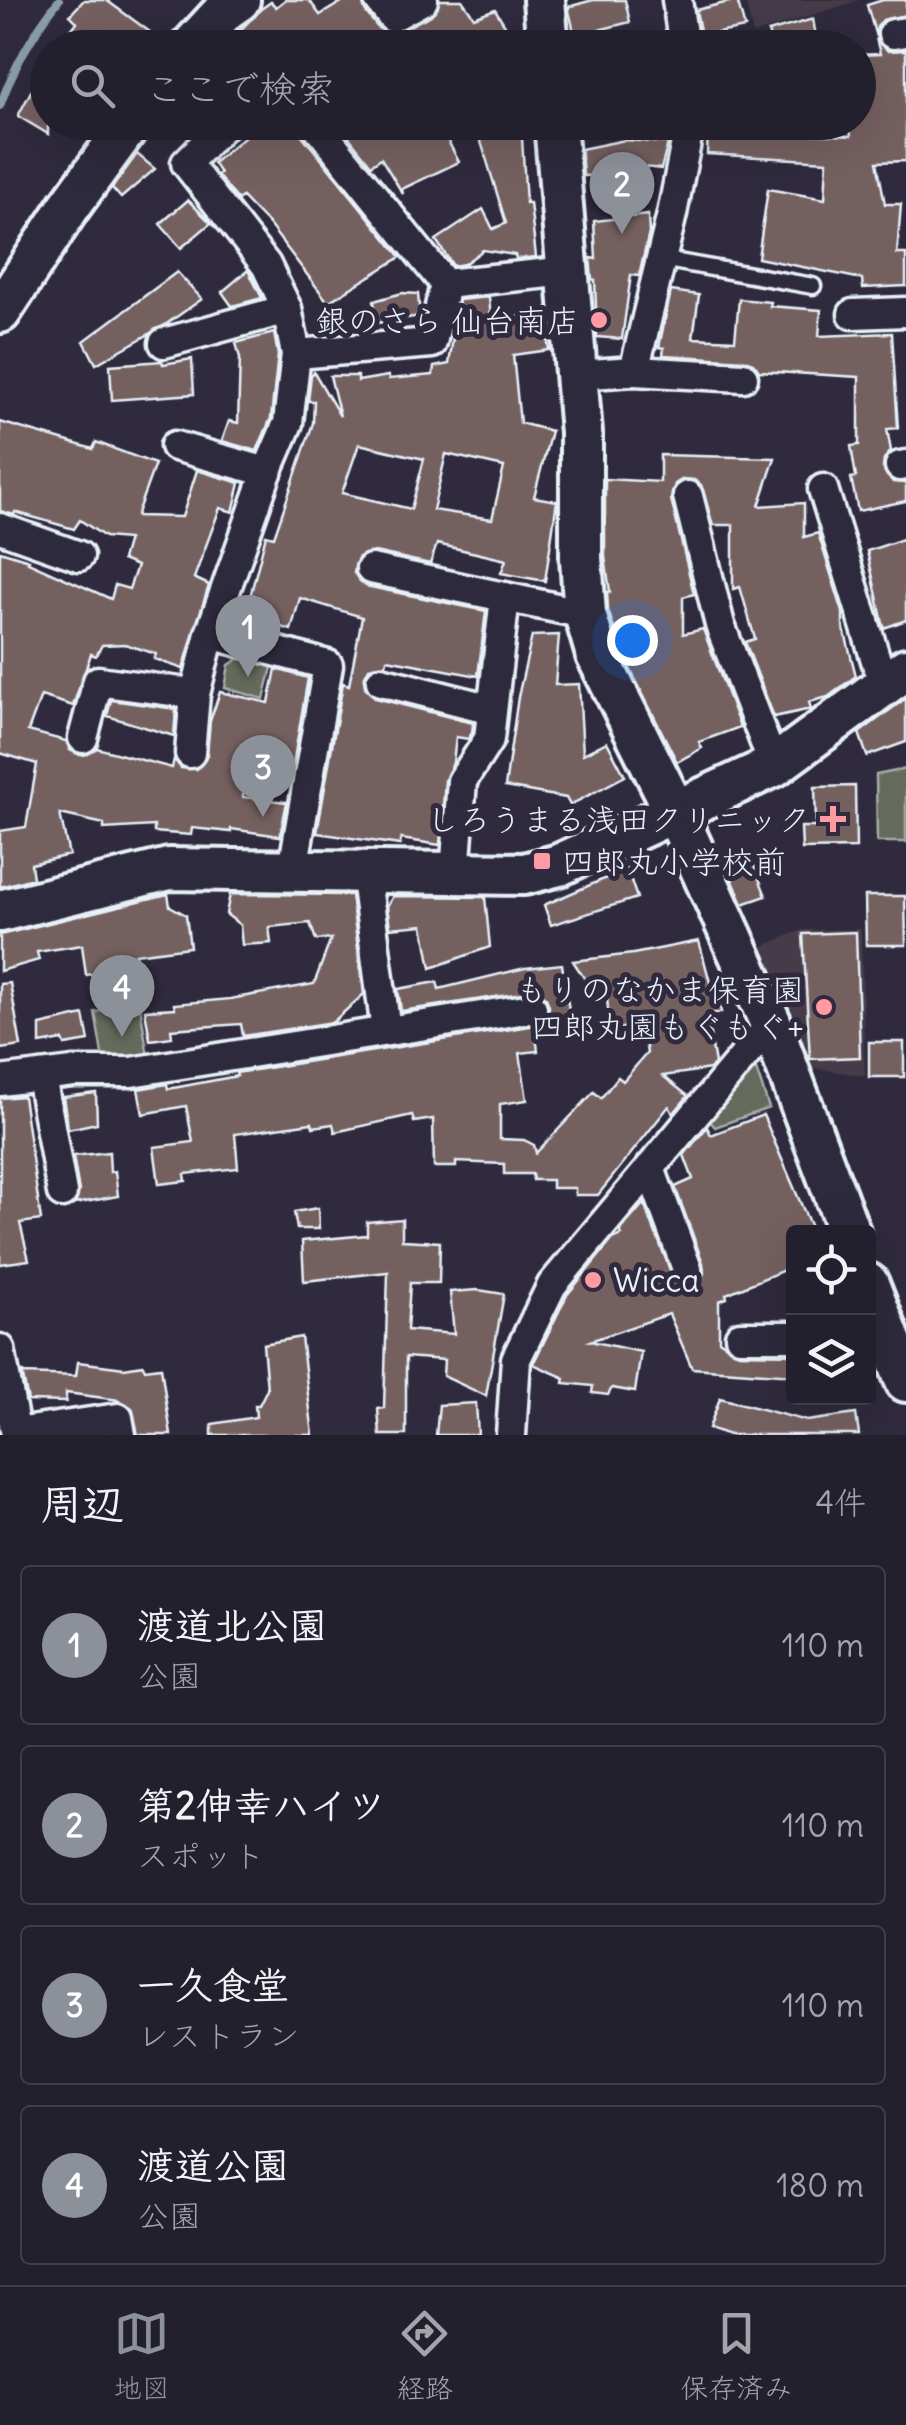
<!DOCTYPE html>
<html lang="ja">
<head>
<meta charset="utf-8">
<style>
  :root { --surface:#23202e; --page:#2b2836; --text:#f1f3f6; --muted:#a3a3aa; --line:#403e4a; --accent:#8c9099 }
  body { margin:0; font-family:Delius,"Klee One",sans-serif; background:var(--page); color:var(--text) }
  .controls { position:absolute; right:30px; bottom:30px; display:grid; overflow:hidden; border-radius:10px; box-shadow:0 10px 40px #0002 }
  .controls button { width:90px; height:90px; display:grid; place-items:center; padding:0; border:0; border-bottom:2px solid var(--line); background:var(--surface); color:var(--text); font:50px sans-serif }
  .you { position:absolute; left:632px; top:640px; width:35px; height:35px; margin:-25px; border:8px solid #fff; border-radius:50%; background:#1a73e8; box-shadow:0 0 0 15px #1a73e833 }
  .badge { display:grid; place-items:center; width:65px; height:65px; border-radius:50%; background:var(--accent); color:#fff; font-size:32px; font-weight:700 }
  .pin { position:absolute; translate:-50% -82px; filter:drop-shadow(0 2px 5px #0008) }
  .pin::after { content:''; position:absolute; top:52px; width:35px; height:30px; background:inherit; clip-path:polygon(0 0,100% 0,50% 100%) }
  .list { margin:0; padding:0; list-style:none }
  h2 { display:flex; justify-content:space-between; align-items:center; height:130px; margin:0; padding:0 40px; font-size:42px }
  h2 small { font-size:32px; font-weight:400; color:var(--muted) }
  .list li { display:grid; grid-template-columns:65px 1fr auto; gap:30px; align-items:center; box-sizing:border-box; height:160px; margin:0 20px 20px; padding:0 20px; border:2px solid var(--line); border-radius:10px }
  .list b { display:block; font-size:38px; white-space:nowrap }
  .list p { margin:0; font-size:32px; white-space:nowrap; color:var(--muted) }
  .list em { font-size:32px; font-style:normal; color:var(--muted) }
  .icon { flex:none; width:55px; height:55px; fill:none; stroke:currentColor; stroke-width:2; stroke-linecap:round; stroke-linejoin:round }
  .map { position:relative; flex:none; width:906px; height:1435px; overflow:hidden }
  .search { position:absolute; background:var(--surface); box-shadow:0 10px 40px #0002; left:30px; right:30px; top:30px; height:110px; display:flex; align-items:center; gap:25px; box-sizing:border-box; padding:0 35px; border-radius:55px; color:var(--muted); font-size:38px }
  .sheet { height:850px; background:var(--surface) }
  nav { display:flex; justify-content:space-around; align-items:center; box-sizing:border-box; height:140px; border-top:2px solid var(--line); background:var(--surface); font-size:28px; color:var(--muted) }
  nav a { display:grid; justify-items:center; gap:5px }
  nav .on { color:var(--accent) }
  .map>svg:first-child { display:block }
  .built { fill:#443a48 }
  .green { fill:#656a5d; stroke:#a6aeaa; stroke-width:2.5 }
  .lines { fill:none; stroke-linecap:round; stroke-linejoin:round }
  .stream { stroke:#8a9da9; stroke-width:8 }
  .building { fill:#746161; stroke:#e8f1f8; stroke-width:2.5; fill-rule:evenodd }
  .lane-casing { stroke:#e8f1f8; stroke-width:21 }
  .street-casing { stroke:#e8f1f8; stroke-width:35 }
  .secondary-casing { stroke:#e8f1f8; stroke-width:48 }
  .lane { stroke:#2f2a3d; stroke-width:14 }
  .street { stroke:#2f2a3d; stroke-width:28 }
  .secondary { stroke:#2f2a3d; stroke-width:40 }
  .poi-dot { fill:#ff9aa2; stroke:#2f2a3d; stroke-width:4 }
  .labels { text-anchor:middle; dominant-baseline:central; stroke-width:10; stroke-linejoin:round; paint-order:stroke }
  .poi-label { font-size:32px; fill:#e8f1f8; stroke:#2f2a3d; text-anchor:end }
</style>
</head>
<body>
<div class="map">
<svg width="906" height="1435" viewBox="0 0 906 1435">
  <rect width="100%" height="100%" fill="#2f2a3d"/>
  <filter id="ink" filterUnits="userSpaceOnUse"><feTurbulence type="fractalNoise" baseFrequency=".01" numOctaves="2"/><feDisplacementMap in="SourceGraphic" scale="20" xChannelSelector="R" yChannelSelector="G"/><feConvolveMatrix kernelMatrix="1 2 1 2 8 2 1 2 1" color-interpolation-filters="sRGB"/></filter>
  <g filter="url(#ink)">
    <g class="built">
      <path d="M745 0H860L753 34Z"/>
      <path d="M861 929 865 1076 808 1067 761 947 802 930Z"/>
    </g>
    <g class="green">
      <path d="M243 656 272 667 264 699 225 688 229 665Z"/>
      <path d="M906 769V842H877L876 775Z"/>
      <path d="M140 1005 149 1063 104 1066 95 1012Z"/>
      <path d="M751 1054 769 1108 715 1127 705 1115Z"/>
    </g>
    <g class="lines">
      <path class="stream" d="M0 106C14 65 33 33 59 0"/>
    </g>
    <g class="building">
      <path d="M84 0H106L150 32 137 48H57L77 22 70 15Z"/>
      <path d="M285 0H309L320 15 345 0H362L365 11 378 28 392 34 431 15 440 0H462L474 17 495 9 506 27 509 48H453L450 34 424 48H223L261 9 271 2 276 7Z"/>
      <path d="M593 0H625L630 22 575 36 568 7Z"/>
      <path d="M737 0 745 28 701 36 696 10Z"/>
      <path d="M883 0H906V15L883 20 877 27 876 37 867 5Z"/>
      <path d="M813 19 817 43 773 48 768 32Z"/>
      <path d="M876 38 888 51 906 50V161L877 162 885 204H901L897 254H906V286L863 288 862 279 758 258 768 189 825 199 827 161 707 154 708 129 851 136 849 122H858V55L880 54Z"/>
      <path d="M48 59V134L18 116Z"/>
      <path d="M262 122H297L300 133 401 257 328 302 270 226 242 197 238 200 217 175 220 173 213 163Z"/>
      <path d="M337 122H438L459 162 402 189 403 194 381 158 371 165Z"/>
      <path d="M475 122H521L526 203H530L536 257 516 259 515 255 483 250 464 264 453 266 436 240 483 209 493 229 506 223Z"/>
      <path d="M625 140 668 143 661 169 617 164 619 175 583 176 581 149Z"/>
      <path d="M137 154 155 169 121 198 112 188Z"/>
      <path d="M188 200 211 223 181 248 160 224Z"/>
      <path d="M648 215 649 233 639 276 631 275 622 339 597 337 595 280 592 279 590 258 596 259 594 221Z"/>
      <path d="M248 270 262 298 232 306 222 292Z"/>
      <path d="M177 272 202 299 165 325 96 364 84 341Z"/>
      <path d="M671 291 699 295 693 338 735 340 739 299 771 302 770 306 821 310 819 336 892 333 898 428 887 429 891 451 884 459 883 468 893 482 906 483V501L858 511 851 478 856 477 851 446 859 445V377L759 371 753 363 744 360 663 355 664 348 659 347Z"/>
      <path d="M402 293 418 294 420 316 377 323 374 301Z"/>
      <path d="M489 297 491 320 544 314 549 350 513 355 520 423 551 431 534 497 557 501 545 581 501 573 506 560 437 544 430 564 375 552 359 557 354 573 366 586 486 611 478 676 387 659 386 664 369 668 364 678 365 687 376 698 473 723 472 733 468 739 456 737 453 763 445 780 440 845 401 839 400 845 317 833 343 683 349 685 362 617 300 598 291 630 245 616 266 535 274 537 313 423 314 401H308L311 375 314 372 340 416 330 376H358V381L388 376 389 379 433 375 434 367 449 364 459 300ZM359 444 424 459 411 509 342 493ZM446 454 504 467 492 519 433 510Z"/>
      <path d="M274 333 278 355 271 418 257 451 222 441 229 421 238 423 240 358 236 343Z"/>
      <path d="M192 359 194 394 112 400 110 365 162 361 163 364Z"/>
      <path d="M0 422 93 449 96 442 155 464 136 516 182 517 197 470 240 483 233 512 220 508 194 578 209 585 183 669 154 659 156 654 125 644 102 645 96 656 91 654 73 706 41 696 28 731 66 741 70 750 80 755 88 754 97 748 172 768 174 759 181 768 196 769 207 755 210 721 220 692 269 703 276 669 308 678 293 765 248 755 243 797 287 802 280 836 231 829V832L192 828 191 835 154 832V826L104 829V824L60 814 69 855 31 864 33 878 0 887V831L26 827 37 764 0 753V551L29 560 28 562 111 599 115 585 129 589 137 566 122 560 128 539 105 537 80 520 74 529 15 512 14 515 0 511Z"/>
      <path d="M660 455 775 458 759 506 804 503V537L818 533 843 612V625L856 676 828 697 809 702 811 709 774 717 745 642 755 639 740 587 733 589V525H713L701 485 694 480 683 479 675 484 671 499 694 594 683 597V634L703 629 740 727 699 742 702 748 677 762 621 651 619 637 617 638 608 610 607 592H610L605 557V479L660 482Z"/>
      <path d="M906 538V620L884 628 867 551Z"/>
      <path d="M559 635 555 685 579 684 583 754 607 742 625 776 570 805 566 798 505 787 518 697 532 636Z"/>
      <path d="M906 698V742L867 756 859 733Z"/>
      <path d="M111 700 176 709 174 736 107 716Z"/>
      <path d="M855 786 856 848 802 849 801 827H816L815 787Z"/>
      <path d="M753 863 766 896 743 904 729 872Z"/>
      <path d="M627 869 637 898 551 925 544 905Z"/>
      <path d="M168 894 170 906 186 915 190 947 135 954 137 968 86 975 82 945 37 952 39 960 0 971V935Z"/>
      <path d="M230 894 351 895 364 994 333 1022 243 1036 241 1024 171 1029 172 1037 150 1040 145 1010 175 1008 174 1004 230 999 314 984 331 939 316 940 310 923 269 927 271 943 242 945 240 925 226 914Z"/>
      <path d="M393 896 485 897 490 947 431 968 423 925 390 928 387 906Z"/>
      <path d="M865 896H905L906 945H866Z"/>
      <path d="M856 932 860 1057 810 1059 803 934Z"/>
      <path d="M699 941 711 986 715 985 721 1012 707 1015 715 1064 710 1069 663 1076 688 1096 673 1114 669 1106 598 1195H575V1188H552V1180H533L532 1174H504V1164L456 1162V1167H434L433 1119 414 1122 412 1115 335 1132 333 1124 313 1127 312 1123 235 1134 238 1168 185 1174 186 1181 159 1184 154 1147 193 1142 186 1106 143 1114 138 1089 167 1084 168 1089 237 1076 236 1073 536 1025 548 1015 549 1006 546 998 537 991 401 1011 398 989 437 982 439 989 525 968 562 964 572 1030 536 1036 538 1051 520 1053 527 1100 500 1104V1139L524 1140 534 1145 536 1153 594 1092 601 1098 618 1077 623 1081 647 1053 641 1020 616 1031 609 1019 605 978 586 981 573 961 633 954Z"/>
      <path d="M10 983 21 1046 0 1049V984Z"/>
      <path d="M84 1015 89 1041 65 1045 63 1040 40 1044V1025Z"/>
      <rect x="869" y="1042" width="35" height="35"/>
      <path d="M96 1093 97 1123 68 1129 63 1097Z"/>
      <path d="M23 1096 41 1220 20 1223 29 1260 0 1264V1098Z"/>
      <path d="M763 1115 813 1232H794V1266L726 1294 727 1298 719 1301V1340L739 1353 794 1354V1375L692 1368 669 1314 590 1341 641 1352 635 1392 612 1388 608 1395 592 1393 593 1386 564 1383 565 1378 533 1364 567 1295 613 1239 622 1235 620 1231 644 1203 675 1282 685 1286 700 1281 704 1273 703 1263 675 1187 693 1179 684 1155 707 1127 711 1135Z"/>
      <path d="M109 1152 110 1172 115 1171 118 1196 75 1204 79 1191 73 1156Z"/>
      <path d="M318 1208 319 1229H297L294 1212Z"/>
      <path d="M402 1219V1240L440 1242 439 1283H410L407 1330 454 1334 450 1292 478 1290 504 1294 486 1396 443 1376 444 1360 406 1357V1435H380L378 1409 384 1408 388 1272 304 1281 302 1241 367 1235V1222Z"/>
      <path d="M301 1337 313 1435H212V1424L256 1417 255 1405H259L267 1389 263 1344Z"/>
      <path d="M78 1362 124 1368 143 1365 145 1369 161 1367 171 1435H138L132 1408 119 1400 66 1393V1402L28 1401 22 1372 24 1374 76 1376Z"/>
      <path d="M720 1398 807 1421 856 1414 859 1435H729L709 1428Z"/>
      <path d="M476 1403 478 1435H436L439 1405Z"/>
    </g>
    <g class="lines">
      <g class="lane-casing">
        <path id="lane" d="M661 259 813 286"/>
      </g>
      <g class="street-casing">
        <g id="street">
          <path d="M379 0 392 17 423 0"/>
          <path d="M677 0 684 48"/>
          <path d="M893 34 906 32"/>
          <path d="M227 122 186 163 266 265 287 309 296 354 432 343 445 284"/>
          <path d="M314 122 445 284"/>
          <path d="M445 284 568 271"/>
          <path d="M853 314 906 312"/>
          <path d="M164 343 287 309"/>
          <path d="M634 371 743 377"/>
          <path d="M576 375 634 371 672 214 690 122"/>
          <path d="M175 446 267 472 288 423 296 354"/>
          <path d="M900 466 906 465"/>
          <path d="M823 489 884 686"/>
          <path d="M688 496 720 625 774 766"/>
          <path d="M0 528 79 556"/>
          <path d="M371 569 585 614"/>
          <path d="M210 634 328 665 293 869"/>
          <path d="M381 681 491 709"/>
          <path d="M83 738 98 681 195 694 210 634 267 472"/>
          <path d="M190 753 195 694"/>
          <path d="M365 871 386 1031"/>
          <path d="M455 873 462 781 489 739 505 597"/>
          <path d="M41 1076 62 1193"/>
          <path d="M0 1081 73 1072H131L532 1008"/>
          <path d="M650 1168 687 1269"/>
          <path d="M740 1336H794"/>
          <path d="M0 1349 16 1435"/>
          <path d="M16 1433 118 1418 121 1435"/>
          <path d="M511 1435 516 1359 552 1285 771 1024"/>
        </g>
      </g>
      <g class="secondary-casing">
        <g id="secondary">
          <path d="M544 0 548 48"/>
          <path d="M190 48 226 9 239 0"/>
          <path d="M555 122 581 433V558L585 614 597 655 676 813 771 1024 849 1232"/>
          <path d="M0 312 69 207 131 122"/>
          <path d="M0 911 169 869 524 874 559 865 774 766 906 669"/>
          <path d="M868 1284 906 1381"/>
        </g>
      </g>
      <use href="#lane" class="lane"/>
      <use href="#street" class="street"/>
      <use href="#secondary" class="secondary"/>
    </g>
  </g>
  <g class="poi-dot">
    <circle cx="599" cy="320" r="10"/>
    <path d="M828 804h10v10h10v10h-10v10h-10v-10h-10v-10h10z"/>
    <rect x="532" y="851" width="20" height="20" rx="5"/>
    <circle cx="824" cy="1007" r="10"/>
    <circle cx="593" cy="1280" r="10"/>
  </g>
  <g class="labels">
    <g class="poi-label">
      <text x="579" y="320">銀のさら 仙台南店</text>
      <text x="810" y="819">しろうまる浅田クリニック</text>
      <text x="562" y="861" text-anchor="start">四郎丸小学校前</text>
      <text x="804" y="989">もりのなかま保育園<tspan x="804" dy="37">四郎丸園もぐもぐ+</tspan></text>
      <text x="613" y="1280" text-anchor="start">Wicca</text>
    </g>
  </g>
</svg>
<div class="controls">
<button><svg class="icon" aria-label="locate" viewBox="0 0 24 24"><circle cx="12" cy="12" r="6"/><path d="M12 2v4M12 18v4M2 12h4M18 12h4"/></svg></button>
<button><svg class="icon" aria-label="layers" viewBox="0 0 24 24"><path d="M12 4l9 5-9 5-9-5zM3 14l9 5 9-5"/></svg></button>
</div>
<div class="you"></div>
<div class="pin badge" style="left:248px;top:677px">1</div>
<div class="pin badge" style="left:622px;top:234px">2</div>
<div class="pin badge" style="left:263px;top:817px">3</div>
<div class="pin badge" style="left:122px;top:1037px">4</div>
<div class="search"><svg class="icon" aria-label="search" viewBox="0 0 24 24"><circle cx="10" cy="10" r="6"/><path d="M15 15l6 6"/></svg>ここで検索</div>
</div>
<section class="sheet">
<h2>周辺<small>4件</small></h2>
<ul class="list">
<li><span class="badge">1</span><div><b>渡道北公園</b><p>公園</p></div><em>110 m</em></li>
<li><span class="badge">2</span><div><b>第2伸幸ハイツ</b><p>スポット</p></div><em>110 m</em></li>
<li><span class="badge">3</span><div><b>一久食堂</b><p>レストラン</p></div><em>110 m</em></li>
<li><span class="badge">4</span><div><b>渡道公園</b><p>公園</p></div><em>180 m</em></li>
</ul>
</section>
<nav>
<a class="on"><svg class="icon" aria-label="map" viewBox="0 0 24 24"><path d="M3 6l6-2 6 2 6-2v14l-6 2-6-2-6 2zM9 4v14M15 6v14"/></svg>地図</a>
<a><svg class="icon" aria-label="directions" viewBox="0 0 24 24"><path d="M12 3l9 9-9 9-9-9zM9 14v-3h6M13 9l2 2-2 2"/></svg>経路</a>
<a><svg class="icon" aria-label="saved" viewBox="0 0 24 24"><path d="M7 4h10v16l-5-4-5 4z"/></svg>保存済み</a>
</nav>
</body>
</html>
